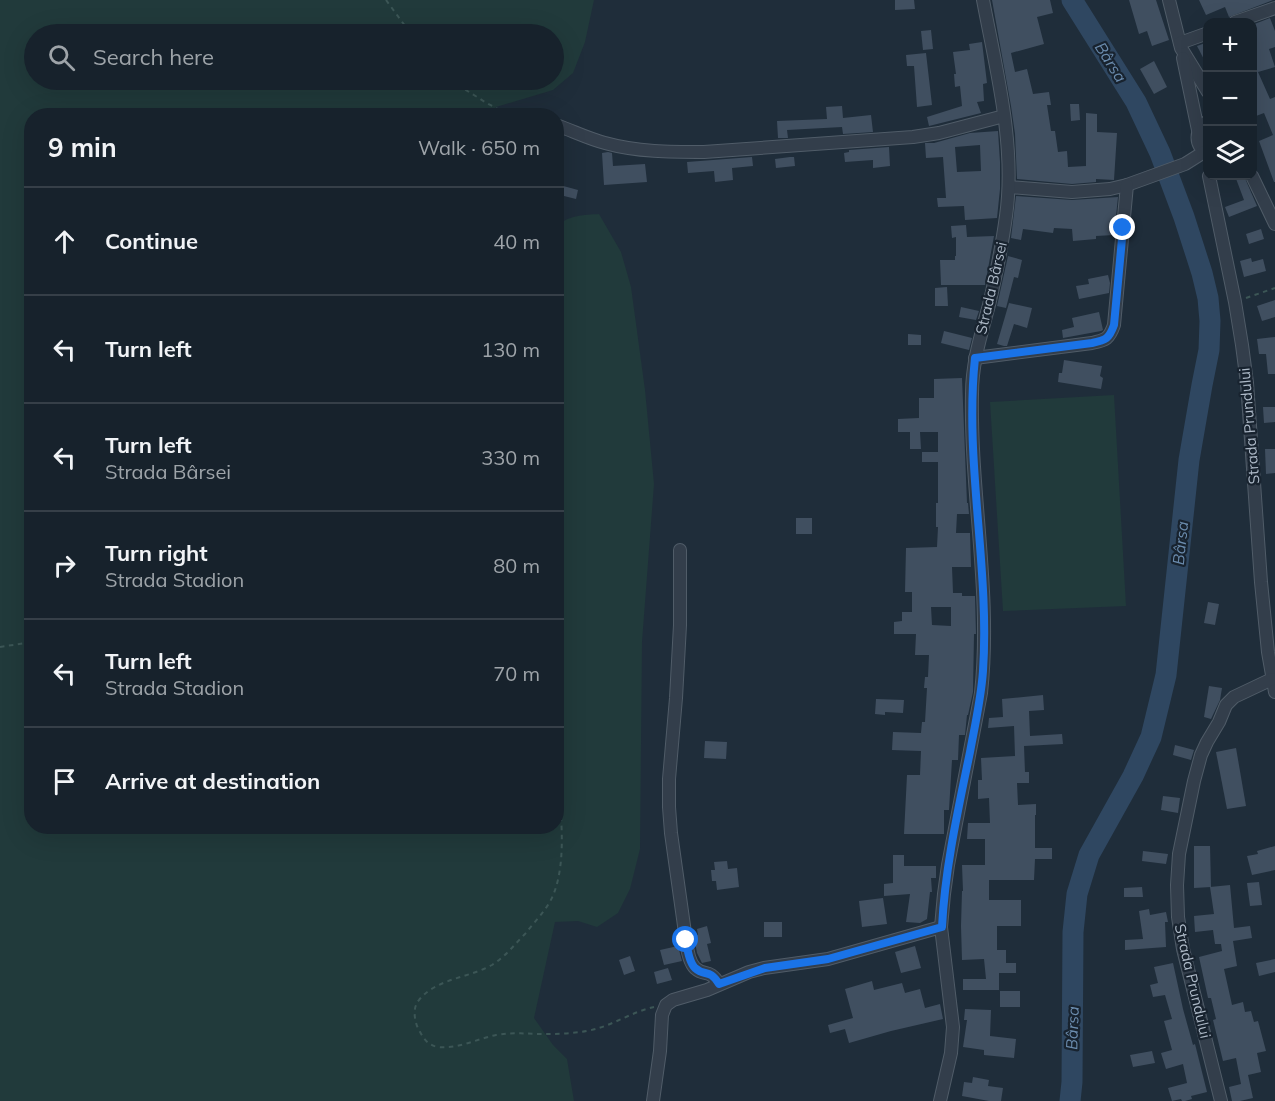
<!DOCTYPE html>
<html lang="en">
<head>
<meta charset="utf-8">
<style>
  :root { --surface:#17222c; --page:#242f38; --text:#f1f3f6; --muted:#9ea4a9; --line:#363f48 }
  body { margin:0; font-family:Mulish,sans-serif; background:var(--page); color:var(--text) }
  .controls { position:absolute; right:18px; top:18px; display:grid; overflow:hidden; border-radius:12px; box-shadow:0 6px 24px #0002 }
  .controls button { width:54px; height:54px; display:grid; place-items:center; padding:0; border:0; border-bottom:2px solid var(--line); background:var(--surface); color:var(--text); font:30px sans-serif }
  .stop { position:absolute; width:18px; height:18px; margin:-14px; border:4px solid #1a73e8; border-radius:50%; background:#fff }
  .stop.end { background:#1a73e8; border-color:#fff; box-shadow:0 2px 6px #0008 }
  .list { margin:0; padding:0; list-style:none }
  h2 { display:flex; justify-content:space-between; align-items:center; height:78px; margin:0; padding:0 24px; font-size:26px }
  h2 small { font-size:20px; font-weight:400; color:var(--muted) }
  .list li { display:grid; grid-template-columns:39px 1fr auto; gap:18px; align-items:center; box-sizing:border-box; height:108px; padding:0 24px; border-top:2px solid var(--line) }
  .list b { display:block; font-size:22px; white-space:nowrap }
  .list p { margin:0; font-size:20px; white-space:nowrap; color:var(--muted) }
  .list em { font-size:20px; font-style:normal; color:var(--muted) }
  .icon { flex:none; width:33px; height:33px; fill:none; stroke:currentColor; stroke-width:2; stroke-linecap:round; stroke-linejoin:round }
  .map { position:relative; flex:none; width:1275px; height:1101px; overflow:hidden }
  .search { position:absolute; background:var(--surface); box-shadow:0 6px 24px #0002; left:24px; top:24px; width:540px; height:66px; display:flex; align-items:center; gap:15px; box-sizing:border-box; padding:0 21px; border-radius:33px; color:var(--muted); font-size:22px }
  .panel { position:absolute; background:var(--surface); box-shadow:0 6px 24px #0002; left:24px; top:108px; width:540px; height:726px; border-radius:24px }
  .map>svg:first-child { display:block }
  .green { fill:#213a3b; fill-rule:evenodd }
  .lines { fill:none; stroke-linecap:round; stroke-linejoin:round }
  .river { stroke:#2f4761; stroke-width:21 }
  .building { fill:#404f60; fill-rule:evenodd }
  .street-casing { stroke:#505c68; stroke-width:14 }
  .path { stroke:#3c5656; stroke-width:2; stroke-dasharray:4.5 4.5; stroke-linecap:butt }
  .street { stroke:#333e4b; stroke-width:12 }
  .route { stroke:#1a73e8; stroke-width:8 }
  .labels { text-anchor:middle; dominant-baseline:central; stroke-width:4.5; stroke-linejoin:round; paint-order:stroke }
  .street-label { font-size:15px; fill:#adb9c7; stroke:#18232f }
  .water-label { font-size:16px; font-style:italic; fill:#6b8cae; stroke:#18232f }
</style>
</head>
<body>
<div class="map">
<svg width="1275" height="1101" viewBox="0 0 1275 1101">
  <rect width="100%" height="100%" fill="#1f2d3a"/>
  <g class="green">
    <path d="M0 0H594L585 42 573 73 553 90 496 107 491 115 32 116V826H556L557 227C567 215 584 215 599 214L621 252 631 287 645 390 654 484 642 642 640 849 630 889 618 913 597 927 578 921 555 922 534 1018 553 1045 567 1059 574 1101H0ZM554 34V80H34V34Z"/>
    <path d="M1114 395 1126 606 1003 611 990 402Z"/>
  </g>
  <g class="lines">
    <path class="river" d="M1070 1101 1072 1082 1073 932 1077 894 1089 855 1133 776 1151 737 1166 675 1189 460 1202 385 1209 350 1210 321 1208 298 1202 273 1184 217 1160 153 1136 102 1072 0"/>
  </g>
  <g class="building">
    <path d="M895 0H914L915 9 895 10Z"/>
    <path d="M992 0H1050L1053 13 1037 17 1044 44 1011 53 1015 72 1027 69 1033 94 1049 92 1051 105H1047L1051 131H1055L1058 152 1067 151 1068 167 1086 166V113L1097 114V132L1117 133 1114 180 1096 179V182L1072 184 1017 179 1015 134 1011 106Z"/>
    <path d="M1129 0H1156L1169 40 1152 46 1147 31 1139 34Z"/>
    <path d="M1199 0H1273L1229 17 1225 7 1206 15Z"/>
    <path d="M1270 18 1275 31V47L1269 49 1275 67 1258 72 1270 99 1275 97V182H1274L1259 141 1273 135 1264 113 1256 116 1252 108V58L1256 65 1252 54V25Z"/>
    <path d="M931 30 933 49 923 50 921 31Z"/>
    <path d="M982 42 987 83 983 84 984 101 977 102 981 113 929 126 927 117 962 106 960 86 955 87 954 74H956L953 52 970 50 969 44Z"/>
    <path d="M1208 42V67L1197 46Z"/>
    <path d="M926 53 932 105 917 107 914 66H907L906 55Z"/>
    <path d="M1154 61 1167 87 1154 94 1140 69Z"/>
    <path d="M1070 104H1079L1080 120 1071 121Z"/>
    <path d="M842 106 843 118 871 115 873 132 843 134 842 127 787 130 788 138H778L777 121 827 119 826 107Z"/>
    <path d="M998 131 1000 162V189L997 218 965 220 964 206 938 207 937 198H946L943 157 926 158 925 143H934L970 133ZM980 145 981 171 957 172 955 147Z"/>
    <path d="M889 147 890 166 873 168V160L845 162 844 153 849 152V150Z"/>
    <path d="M608 152 612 153 613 166 645 164 647 182 604 185 602 153Z"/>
    <path d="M752 157 753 166 732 168 733 180 715 182 714 171 688 173 687 162Z"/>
    <path d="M790 157H794L795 166 776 168 775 159Z"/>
    <path d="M1235 176H1244L1257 206 1229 217 1225 207 1244 200Z"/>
    <path d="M556 184 578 190 576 199 556 194Z"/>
    <path d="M1016 196 1072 200 1118 197 1114 235 1096 236V239L1073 241 1072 229 1054 228 1053 233 1023 229 1021 240 1011 238Z"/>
    <path d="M966 225 967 237 994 236 985 285H941L940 260H955V256H956V237L952 238 951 226Z"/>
    <path d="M1261 229 1264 239 1249 244 1246 234Z"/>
    <path d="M1008 256 1022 260 1018 278 1014 277 1006 308 997 306Z"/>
    <path d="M1251 258 1252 262 1263 259 1266 271 1244 277 1240 261Z"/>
    <path d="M1108 275 1110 283 1109 293 1079 299 1076 286 1089 284 1088 279Z"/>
    <path d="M947 287 948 306H935V288Z"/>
    <path d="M1275 300V317L1262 321 1257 306Z"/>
    <path d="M1009 303 1032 308 1027 328 1014 324 1007 346H1004L997 344Z"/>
    <path d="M961 307 979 311 976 320 959 317Z"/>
    <path d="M1099 312 1103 330 1101 331 1063 338 1062 330 1074 327 1072 318Z"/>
    <path d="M944 331 972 338 969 350 941 343Z"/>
    <path d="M908 334 921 335V345H908Z"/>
    <path d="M1275 337V374H1268L1266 354H1259L1257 339Z"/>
    <path d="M1064 360 1102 366 1100 376 1103 378 1101 389 1058 382 1059 373H1062Z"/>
    <path d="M962 378 967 503H968L969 514H957L956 533H970L971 567H952L953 593H962V596H975L976 634H974L973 692 968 715H967L965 735H959L958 760H952L949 810H944V834H904L907 775H920L921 751 892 750 893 732 921 733 922 722H925L927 688H924L925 677H928L929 655H915L916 634H894V622L902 621V612H912V592H905L906 548 937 547 938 527H936V503H938V462H922V452H938V432H920L921 449H910V432H898V419L919 418V398H934V379ZM931 607H951V626L932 625Z"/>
    <path d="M1263 407H1275V422L1264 423Z"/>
    <path d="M1265 449H1275V473L1266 474Z"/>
    <rect x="796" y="518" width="16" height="16"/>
    <path d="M1208 602 1219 604 1215 625 1204 623Z"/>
    <path d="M1209 686 1222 688 1220 700 1211 719 1204 717Z"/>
    <path d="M1043 695 1044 710 1029 711 1030 736 1062 734 1063 744 1024 746 1025 772H1029V783H1017L1018 805 1036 804V815H1035V848H1052V859H1035L1034 880H989V900H1021V926H997V950H1006V963H1016V973H999V990H963V979H986L984 959 962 960 961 926 962 891H963L962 865H985V839H967L968 823H990L989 798 978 799V780H982L981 758 1015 756 1014 726 988 728 989 718 1003 717 1002 699Z"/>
    <path d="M876 699 904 700 903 713 885 712V715L875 714Z"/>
    <path d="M705 741 727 742 726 759 704 758Z"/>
    <path d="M1175 745 1194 750 1191 760 1173 755Z"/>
    <path d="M1236 748 1246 806 1227 809 1216 752Z"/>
    <path d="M1163 796 1180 798 1178 813 1161 810Z"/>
    <path d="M1194 846H1210L1211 887 1194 888Z"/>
    <path d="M1275 846V870L1252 875 1247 856 1258 854 1257 851Z"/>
    <path d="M1143 851 1168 854 1166 864 1142 861Z"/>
    <path d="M893 855H904V866H936V878H931L932 892H930L927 919 920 923 906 922 910 894 884 896V884L893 883Z"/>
    <path d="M727 861 728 869 737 868 739 887 717 890 716 881H712L711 870H715L714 862Z"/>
    <path d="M1259 882 1262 905 1250 906 1247 883Z"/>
    <path d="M1230 885 1234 928 1250 926 1252 938 1233 941 1237 966 1224 969 1232 1005 1243 1002 1245 1012 1251 1011 1254 1022 1258 1021 1266 1051 1257 1053 1261 1072 1248 1075 1253 1098 1240 1101H1232L1229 1087 1241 1084 1236 1058 1223 1061 1213 1020 1216 1019 1211 998H1208L1199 957 1222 951 1221 944H1215L1213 930 1195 932 1194 916 1214 914 1210 887Z"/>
    <path d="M1142 887 1143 897H1124V888Z"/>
    <path d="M883 898 887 924 862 927 859 901Z"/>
    <path d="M1149 909 1150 915 1166 912 1168 922H1165L1166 947 1125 950V940L1143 939 1139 911Z"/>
    <rect x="764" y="922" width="18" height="15"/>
    <path d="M707 926 711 943 707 944 711 961 702 963 697 953 694 936 698 935 697 929Z"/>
    <path d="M678 946 682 961 664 965 660 950Z"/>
    <path d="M915 946 921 968 901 973 895 952Z"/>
    <path d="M630 956 635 971 624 975 619 960Z"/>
    <path d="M1275 959V972L1259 976 1256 963Z"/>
    <path d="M1173 963 1183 1009 1193 1045 1195 1044 1207 1092 1191 1096 1192 1099 1185 1101H1182L1181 1099 1172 1101 1168 1088 1187 1083 1183 1064 1166 1069 1161 1053 1172 1050 1164 1021 1172 1019 1165 995 1153 997 1150 985 1158 983 1154 967Z"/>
    <path d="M668 968 672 980 657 984 654 972Z"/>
    <path d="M872 981 874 990 902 983 905 993 920 989 925 1008 940 1004 943 1019 891 1031 849 1043 845 1029 830 1033 828 1025 853 1018 845 989Z"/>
    <rect x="1000" y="991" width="20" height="16"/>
    <path d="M965 1009 991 1010 990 1036 1016 1039 1014 1058 984 1055V1050L963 1047 967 1020H964Z"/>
    <path d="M1152 1051 1155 1063 1133 1067 1130 1055Z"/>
    <path d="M973 1077 989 1080 988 1086 1003 1088 1001 1101H989L962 1096 964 1082 972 1083Z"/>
  </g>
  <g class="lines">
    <g class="street-casing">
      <g id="street">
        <path d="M1169 0 1181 48 1208 92"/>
        <path d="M1235 22 1275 8"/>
        <path d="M1180 43 1208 33"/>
        <path d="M1183 58 1198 130"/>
        <path d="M1208 121C1194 130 1194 145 1208 154"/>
        <path d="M556 125C573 131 589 139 605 143 637 152 671 152 704 152L913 137 939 133 1004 116"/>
        <path d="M1209 176 1235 302 1242 345 1247 383 1261 582 1268 652 1275 692"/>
        <path d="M1252 176 1275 224"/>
        <path d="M1009 187 1072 192 1110 189 1127 185 1185 164 1204 152"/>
        <path d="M975 358 1092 343C1106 340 1109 339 1114 325L1127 185"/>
        <path d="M680 550V625L676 698 669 779V807L671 833 686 940C687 949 689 962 695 968 705 977 709 968 719 984"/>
        <path d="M653 1101 660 1051 662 1015 666 1005 673 1000 707 990 749 972 764 968 828 959 941 927"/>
        <path d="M940 1101 951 1053 953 1027 941 927 944 894 948 865 981 693C992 593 970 493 972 394 972 362 981 335 989 305 996 275 1002 246 1006 216 1016 145 996 69 983 0"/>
        <path d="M1221 1101 1183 949 1178 917 1177 885 1179 854 1194 781 1201 755 1207 742 1219 722 1226 705 1234 697 1272 679"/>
      </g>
    </g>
    <g class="path">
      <path d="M386 0 411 34"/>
      <path d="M450 80 485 102 510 116"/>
      <path d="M1246 298 1275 288"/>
      <path d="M0 647 32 642"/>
      <path d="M556 772C561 808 567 859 554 893 548 909 535 921 525 934 514 945 505 957 492 965 469 978 437 978 419 1000 413 1007 414 1017 417 1026 422 1036 426 1045 438 1047 458 1049 477 1039 496 1035 513 1032 528 1034 545 1034 563 1034 583 1033 599 1028 618 1022 635 1011 654 1007"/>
    </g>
    <use href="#street" class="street"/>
  </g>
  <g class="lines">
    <path class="route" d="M686 940C687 948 689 962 695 968 705 977 709 968 719 984L765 968 828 959 942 927C945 868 958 810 970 752 975 725 981 699 983 671 990 567 964 462 975 358L1092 343C1106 340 1109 339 1114 325L1123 228"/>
  </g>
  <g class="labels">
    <g class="street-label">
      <text transform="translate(991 288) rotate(-77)">Strada Bârsei</text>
      <text transform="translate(1249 426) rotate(-95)">Strada Prundului</text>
      <text transform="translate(1193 981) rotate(77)">Strada Prundului</text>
    </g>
    <g class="water-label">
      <text transform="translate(1111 62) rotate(58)">Bârsa</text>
      <text transform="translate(1180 543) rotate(-84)">Bârsa</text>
      <text transform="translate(1072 1028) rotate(-88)">Bârsa</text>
    </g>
  </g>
</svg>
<div class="controls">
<button>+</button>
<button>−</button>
<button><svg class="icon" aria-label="layers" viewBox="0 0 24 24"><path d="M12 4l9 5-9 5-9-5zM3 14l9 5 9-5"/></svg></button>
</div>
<div class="stop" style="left:686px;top:940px"></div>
<div class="stop end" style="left:1123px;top:228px"></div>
<div class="search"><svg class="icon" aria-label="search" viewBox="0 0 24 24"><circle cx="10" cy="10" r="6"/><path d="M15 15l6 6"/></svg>Search here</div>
<section class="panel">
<h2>9 min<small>Walk · 650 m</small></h2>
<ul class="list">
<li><svg class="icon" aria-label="ahead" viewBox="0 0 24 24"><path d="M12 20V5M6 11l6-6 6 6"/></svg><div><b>Continue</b></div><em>40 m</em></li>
<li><svg class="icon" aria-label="left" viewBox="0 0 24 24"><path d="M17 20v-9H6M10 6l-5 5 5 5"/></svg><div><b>Turn left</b></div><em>130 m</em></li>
<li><svg class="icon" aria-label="left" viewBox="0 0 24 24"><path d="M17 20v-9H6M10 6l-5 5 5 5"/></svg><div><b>Turn left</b><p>Strada Bârsei</p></div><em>330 m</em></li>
<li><svg class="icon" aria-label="right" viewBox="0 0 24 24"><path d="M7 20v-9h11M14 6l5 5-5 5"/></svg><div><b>Turn right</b><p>Strada Stadion</p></div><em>80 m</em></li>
<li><svg class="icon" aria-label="left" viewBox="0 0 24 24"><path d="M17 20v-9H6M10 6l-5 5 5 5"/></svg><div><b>Turn left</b><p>Strada Stadion</p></div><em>70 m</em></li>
<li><svg class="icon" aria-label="arrive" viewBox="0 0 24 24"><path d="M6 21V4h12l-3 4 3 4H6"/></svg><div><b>Arrive at destination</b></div></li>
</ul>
</section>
</div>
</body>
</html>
